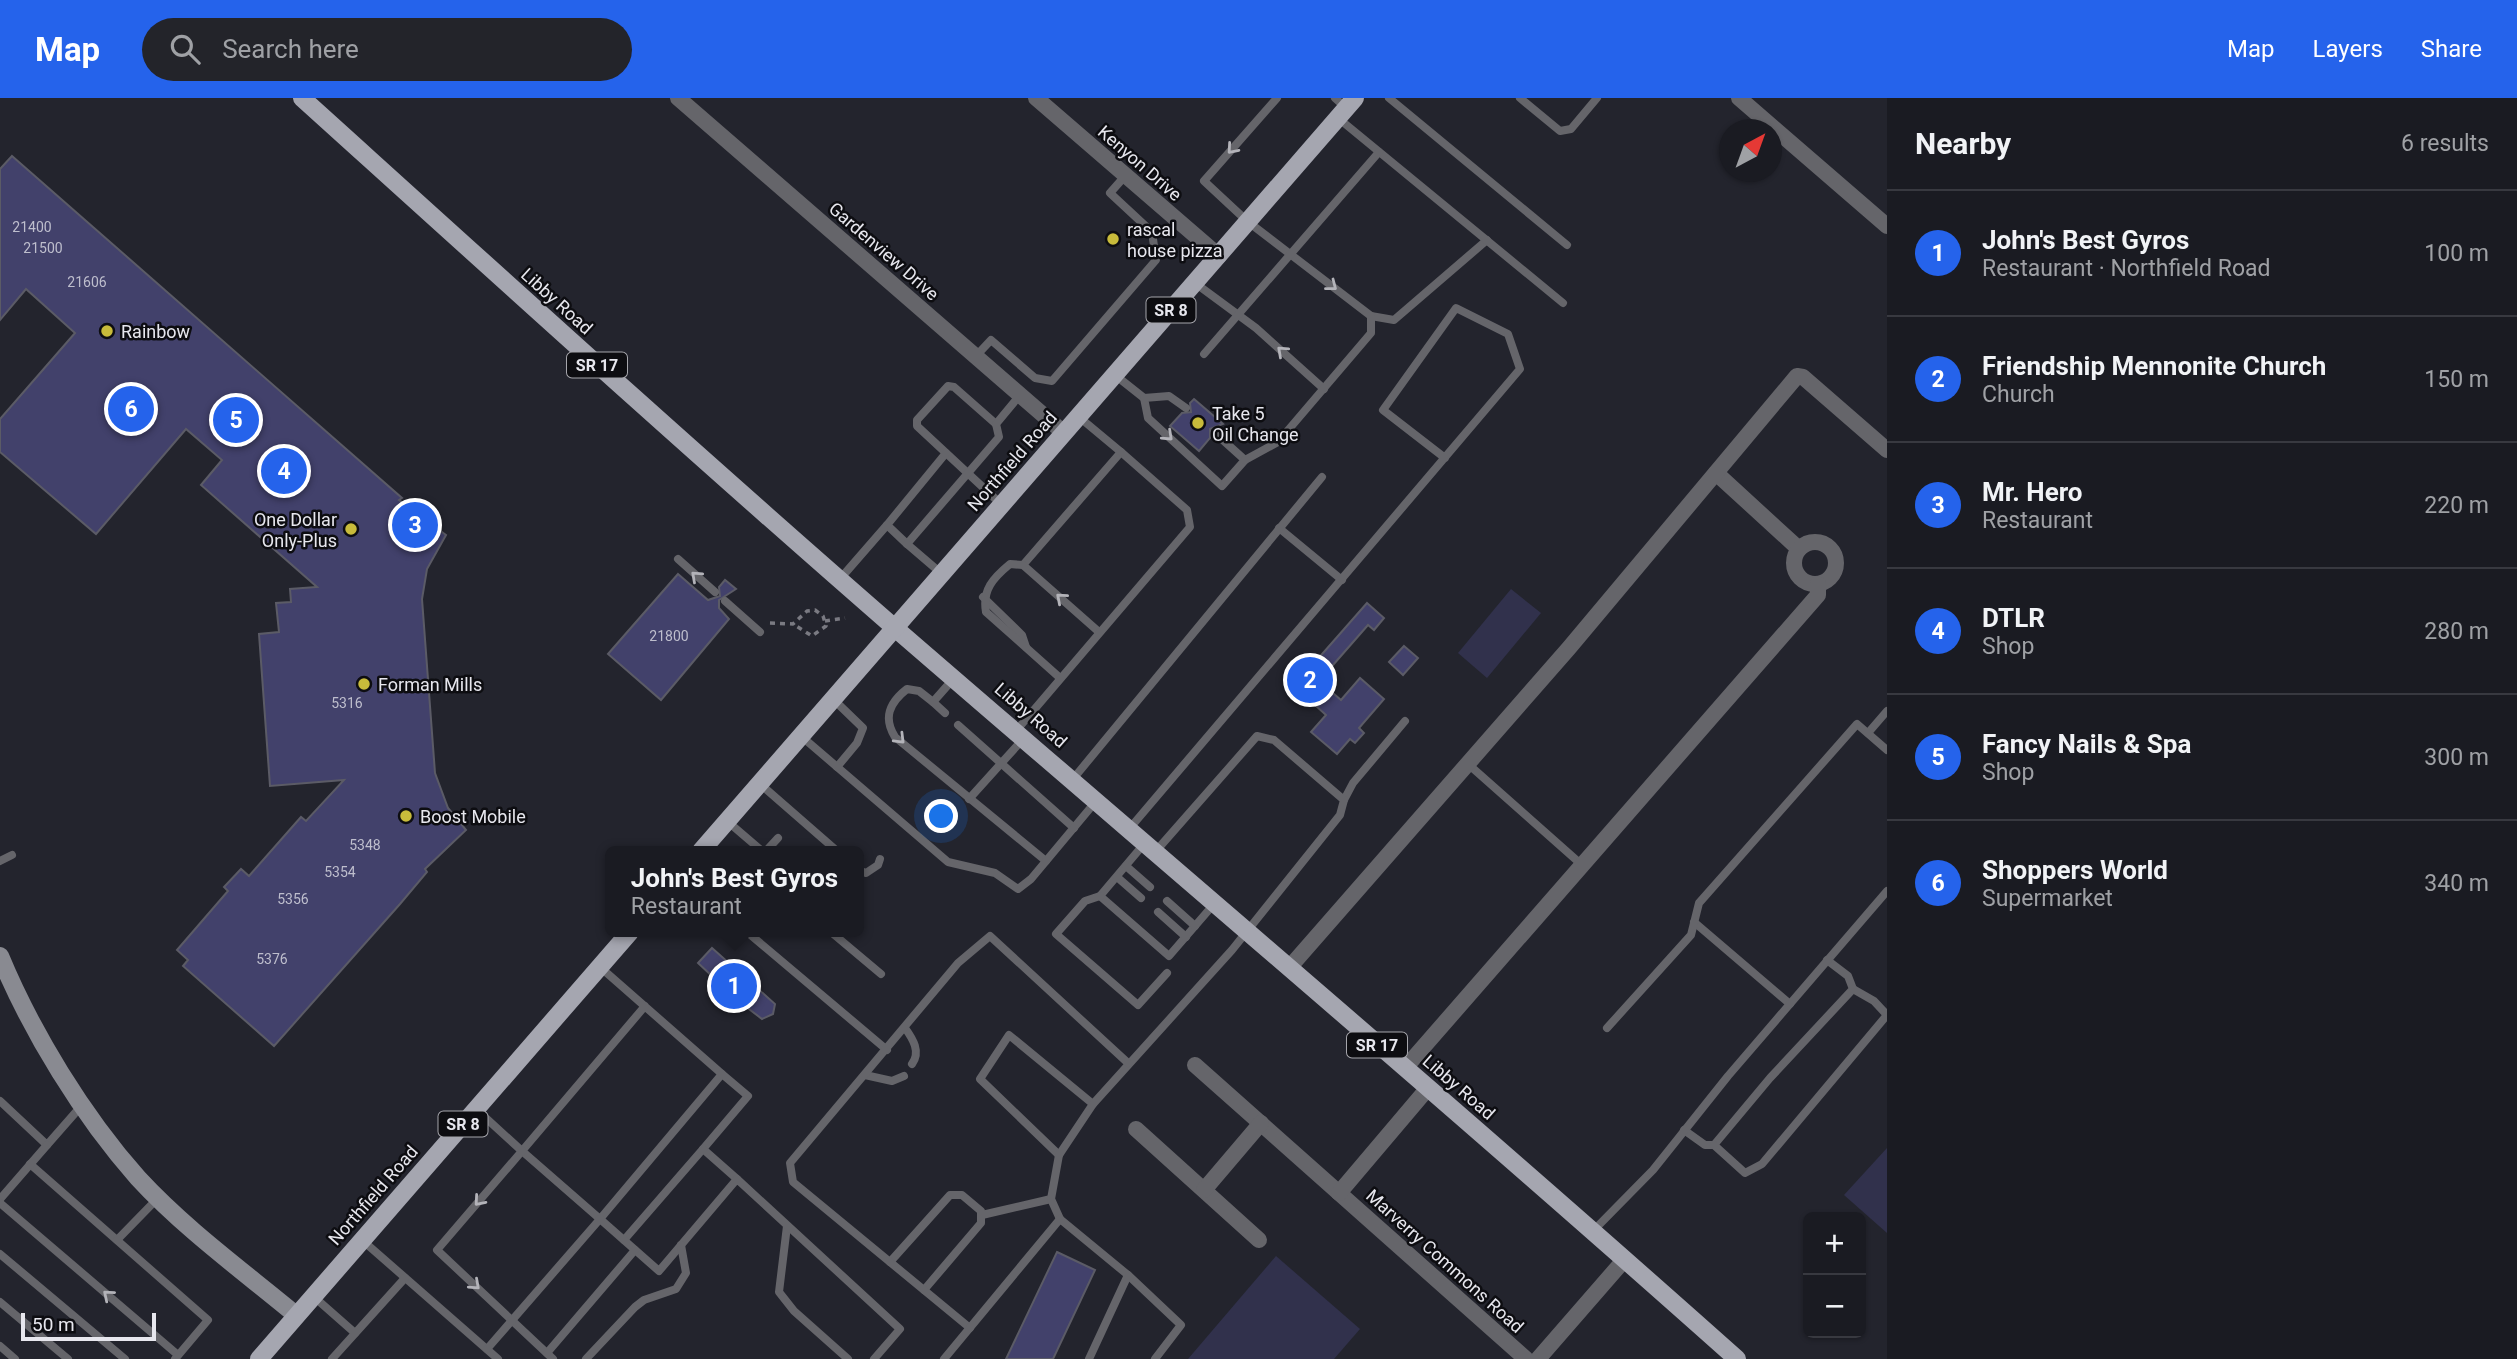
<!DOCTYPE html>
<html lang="en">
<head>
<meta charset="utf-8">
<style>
  :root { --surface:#1a1b22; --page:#23242a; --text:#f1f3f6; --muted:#9fa1a5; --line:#383940; --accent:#2563eb }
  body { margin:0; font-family:Roboto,sans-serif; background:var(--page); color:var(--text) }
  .controls { position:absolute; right:21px; bottom:21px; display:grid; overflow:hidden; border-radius:10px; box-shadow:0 2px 5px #0004 }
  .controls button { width:63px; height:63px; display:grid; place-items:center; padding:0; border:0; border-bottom:2px solid var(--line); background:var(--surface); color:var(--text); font:35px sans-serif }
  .compass { position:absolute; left:1719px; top:21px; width:63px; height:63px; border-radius:50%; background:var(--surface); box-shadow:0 2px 5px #0004; rotate:41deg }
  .scale { position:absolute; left:21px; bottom:18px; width:135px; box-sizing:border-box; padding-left:7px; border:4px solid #e7e7ee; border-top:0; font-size:19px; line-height:24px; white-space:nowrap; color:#e7e7ee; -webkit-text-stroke:5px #0d0d11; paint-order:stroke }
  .you { position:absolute; left:942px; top:719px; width:24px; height:24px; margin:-18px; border:5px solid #fff; border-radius:50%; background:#1a73e8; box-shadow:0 0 0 10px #1a73e833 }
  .badge { display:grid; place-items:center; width:46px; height:46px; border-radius:50%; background:var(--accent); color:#fff; font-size:23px; font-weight:700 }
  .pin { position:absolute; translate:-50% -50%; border:4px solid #fff; box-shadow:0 2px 7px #0006 }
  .popup { position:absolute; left:605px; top:748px; width:259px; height:91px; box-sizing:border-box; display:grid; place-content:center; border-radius:10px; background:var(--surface); filter:drop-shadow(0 2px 5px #0005); font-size:23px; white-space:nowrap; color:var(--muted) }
  .popup b { font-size:26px; color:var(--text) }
  .popup::after { content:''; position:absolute; left:50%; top:100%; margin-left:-14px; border:14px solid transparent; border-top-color:var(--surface) }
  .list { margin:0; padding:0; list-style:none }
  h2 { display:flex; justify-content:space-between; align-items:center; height:91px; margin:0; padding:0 28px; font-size:30px }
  h2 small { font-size:23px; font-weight:400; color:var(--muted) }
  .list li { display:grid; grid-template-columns:46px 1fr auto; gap:21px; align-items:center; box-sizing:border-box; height:126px; padding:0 28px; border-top:2px solid var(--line) }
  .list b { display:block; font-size:26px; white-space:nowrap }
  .list p { margin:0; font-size:23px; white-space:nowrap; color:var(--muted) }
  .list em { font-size:23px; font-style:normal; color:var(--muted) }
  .icon { flex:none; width:38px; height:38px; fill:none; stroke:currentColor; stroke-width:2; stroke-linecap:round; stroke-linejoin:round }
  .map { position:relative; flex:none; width:1887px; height:1261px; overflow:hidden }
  header { display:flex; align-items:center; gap:42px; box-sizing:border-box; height:98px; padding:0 35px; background:var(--accent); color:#fff }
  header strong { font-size:33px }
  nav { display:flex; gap:38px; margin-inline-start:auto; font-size:24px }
  .search { width:490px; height:63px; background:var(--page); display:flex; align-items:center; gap:18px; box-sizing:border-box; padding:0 24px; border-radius:38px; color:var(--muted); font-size:26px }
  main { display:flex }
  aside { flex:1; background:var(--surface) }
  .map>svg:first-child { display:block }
  .green { fill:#31314c }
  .building { fill:#42416b; stroke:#5b5b66; stroke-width:2 }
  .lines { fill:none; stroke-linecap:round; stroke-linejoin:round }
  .path { stroke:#7a7a82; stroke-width:3.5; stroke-dasharray:5 5; stroke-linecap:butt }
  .lane { stroke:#65656a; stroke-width:8 }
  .street { stroke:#65656a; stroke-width:16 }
  .secondary { stroke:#898a91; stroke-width:18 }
  .primary { stroke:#a5a6b0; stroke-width:18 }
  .oneway { stroke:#b3b3b9 }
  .poi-dot { fill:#c8bb3b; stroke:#0d0d11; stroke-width:2.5 }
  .labels { text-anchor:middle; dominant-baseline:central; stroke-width:5; stroke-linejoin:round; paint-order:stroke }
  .number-label { font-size:14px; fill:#bebecd }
  .shield { fill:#0d0d11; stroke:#a6a6ac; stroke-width:2 }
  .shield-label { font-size:16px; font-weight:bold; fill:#e7e7ee }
  .street-label { font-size:18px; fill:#e7e7ee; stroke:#0d0d11 }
  .poi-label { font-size:18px; fill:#e7e7ee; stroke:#0d0d11; text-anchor:start }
</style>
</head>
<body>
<header>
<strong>Map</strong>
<div class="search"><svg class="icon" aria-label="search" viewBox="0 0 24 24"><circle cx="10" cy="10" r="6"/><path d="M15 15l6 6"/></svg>Search here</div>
<nav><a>Map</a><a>Layers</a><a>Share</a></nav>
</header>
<main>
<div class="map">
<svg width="1887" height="1261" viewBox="0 0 1887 1261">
  <rect width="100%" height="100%" fill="#23242d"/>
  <g class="green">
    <path d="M1511 491 1541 515 1487 580 1458 555Z"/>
    <path d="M1887 1050V1135L1844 1097Z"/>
    <path d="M1276 1158 1360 1231 1334 1261H1188Z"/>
  </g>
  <g class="building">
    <path d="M12 58 402 400 399 402 446 437 427 471 422 501 435 675 448 710 466 732 425 771 427 774 400 806 274 948 183 868 188 862 177 852 228 793 224 789 241 771 249 778 301 719 306 723 344 682 270 688 259 536 279 534 276 505 291 504 290 491 317 489 201 387 222 362 186 331 96 436 0 354V321L75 235 26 191 0 222V71Z"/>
    <path d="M1194 301 1223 326 1210 331V340L1199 353 1170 328 1182 315 1191 314 1190 305Z"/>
    <path d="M678 476 708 502 720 498 719 489 725 482 736 491 719 502V510L729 521 661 602 608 556Z"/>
    <path d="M1367 505 1384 520 1374 532 1368 527 1319 583 1341 602 1360 580 1384 601 1359 630 1364 635 1355 645 1350 641 1337 656 1311 634 1326 617 1294 588Z"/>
    <path d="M1404 548 1418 560 1403 577 1389 564Z"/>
    <path d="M712 850 775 906 773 916 762 921 711 882 713 879 698 865Z"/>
    <path d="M1057 1154 1095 1172 1053 1261H1006Z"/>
  </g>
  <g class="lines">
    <g class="path">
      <path d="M825 523 845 520"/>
      <path d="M770 525 793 526 807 513 815 512 823 518 826 528 812 538 793 526"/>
    </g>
    <g class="lane">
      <path d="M1277 0 1204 83 1247 123 1371 218 1394 222 1487 142"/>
      <path d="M1335 0 1346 10"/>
      <path d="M1389 0 1567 147"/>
      <path d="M1520 0 1560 33 1571 31 1597 0"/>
      <path d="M1338 20 1563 205"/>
      <path d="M1195 185 1256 230 1324 291"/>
      <path d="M1204 256 1379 54"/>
      <path d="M976 258 991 242 1035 280 1052 283 1156 162 1152 134 1110 95 1125 78"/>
      <path d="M1115 277 1144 300"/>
      <path d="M1186 310 1169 298 1144 300 1148 320 1222 388 1245 362 1215 335"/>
      <path d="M996 326 954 289 948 288 917 322V328L1002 407"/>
      <path d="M946 355 887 427 907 446 999 339 996 326 1020 297"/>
      <path d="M1245 362 1278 344 1371 235V218"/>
      <path d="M1279 430 1342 482"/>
      <path d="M907 446 942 476"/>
      <path d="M678 461 715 494"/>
      <path d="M1023 467 1121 354 1079 319"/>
      <path d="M840 481 887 427"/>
      <path d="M983 499 1022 537 1026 549"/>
      <path d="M725 503 760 534"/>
      <path d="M1059 579 986 514C982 492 993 480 1010 466L1023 467 1099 534"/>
      <path d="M833 601 863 630 857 645 837 669"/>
      <path d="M933 604 919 593 907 591C889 605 883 620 895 639L1046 763"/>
      <path d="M945 615 933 604 955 579"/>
      <path d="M958 627 1074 730"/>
      <path d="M1016 633 1190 429 1187 412 1121 354"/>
      <path d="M1868 635 1887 613"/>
      <path d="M801 638 948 764 995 775 1018 791 1031 781 1097 702"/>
      <path d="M1468 666 1582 767"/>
      <path d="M1073 681 1322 379"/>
      <path d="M759 685 837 753"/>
      <path d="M969 701 1024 640"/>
      <path d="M1344 702 1353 685 1405 623"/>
      <path d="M727 723 762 753"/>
      <path d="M1130 730C1259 576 1391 425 1520 271L1508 236 1456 210 1383 312 1445 360"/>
      <path d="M1144 746 1100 798 1169 858 1214 806"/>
      <path d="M766 753 778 740"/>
      <path d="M0 763 12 757"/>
      <path d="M1126 768 1150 789"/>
      <path d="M858 772 866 775 878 767 880 761"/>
      <path d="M1117 779 1141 800"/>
      <path d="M1100 798 1085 803 1056 836 1138 907 1167 875"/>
      <path d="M1167 803 1195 828"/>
      <path d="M1158 814 1186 839"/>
      <path d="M1694 824 1790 906"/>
      <path d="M747 834 887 952"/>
      <path d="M831 834 881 876"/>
      <path d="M600 869 722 976 600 1121 522 1053 645 908"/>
      <path d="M905 930C913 941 921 954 912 966"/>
      <path d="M1607 930 1691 837 1699 805 1857 626 1887 652"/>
      <path d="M722 976 748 998 703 1051 737 1081"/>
      <path d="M865 977 892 983 904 978"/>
      <path d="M0 1003 47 1047 83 1006"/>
      <path d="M476 1011 522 1053 437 1152 553 1261"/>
      <path d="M1684 1032 1705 1047H1714L1770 980 1853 891 1848 878 1827 862"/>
      <path d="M1714 1047 1745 1075 1762 1066 1887 917 1874 903 1853 891"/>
      <path d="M1059 1057 980 981 1009 937 1093 1006"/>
      <path d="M30 1066 208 1222 175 1261"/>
      <path d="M0 1101 47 1047"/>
      <path d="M0 1105 178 1257"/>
      <path d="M982 1117 1051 1101"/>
      <path d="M1060 1121 1051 1101 1059 1057 1093 1006 1232 852 1340 717 1344 702 1274 642 1257 638 1156 753"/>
      <path d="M787 1128 779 1194 794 1213 848 1261"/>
      <path d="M1593 1133 1653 1072 1728 978 1887 793"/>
      <path d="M117 1142 158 1100"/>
      <path d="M362 1142 498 1261"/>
      <path d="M624 1142 703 1051"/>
      <path d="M0 1156 125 1261"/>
      <path d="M890 1164 950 1097H962L981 1113V1125L924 1192"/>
      <path d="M1128 1177 1181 1227 1155 1261"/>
      <path d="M313 1198 355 1235"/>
      <path d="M0 1204 68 1261"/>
      <path d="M970 1230 793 1084 790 1065 958 865 990 838 1128 965"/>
      <path d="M0 1248 15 1261"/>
      <path d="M487 1251 600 1121 659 1173 737 1081 900 1231 874 1261"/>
      <path d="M547 1255 635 1152"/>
      <path d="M332 1261 405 1180"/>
      <path d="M586 1261 635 1209 644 1202 676 1191 686 1175 681 1147"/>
      <path d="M944 1261 1060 1121 1128 1177 1089 1261"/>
    </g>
    <g class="street">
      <path d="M678 0 1064 335"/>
      <path d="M1036 0 1219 158"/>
      <path d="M1739 0 1887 128"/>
      <path d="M1716 375 1799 451"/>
      <circle cx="1815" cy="465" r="21"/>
      <path d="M1289 870 1569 550 1797 278 1803 279 1887 352"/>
      <path d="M1195 967 1526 1261"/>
      <path d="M1405 970 1818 497V486"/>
      <path d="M1136 1031 1259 1142"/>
      <path d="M1204 1092 1261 1025"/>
      <path d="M1339 1095 1428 990"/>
      <path d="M1538 1261 1625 1161"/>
    </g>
    <path class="secondary" d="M0 858C32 935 83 1018 138 1080 185 1131 243 1173 296 1217"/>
    <g class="primary">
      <path d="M302 0C499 178 696 357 896 531 1177 774 1460 1014 1737 1261"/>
      <path d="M701 753 1355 0"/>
      <path d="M259 1261 630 834"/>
    </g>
  </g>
  <defs><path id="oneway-chevron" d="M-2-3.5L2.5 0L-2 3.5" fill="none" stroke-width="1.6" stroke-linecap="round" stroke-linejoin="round" transform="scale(1.75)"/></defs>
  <g class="oneway">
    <use href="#oneway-chevron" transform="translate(1232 51) rotate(131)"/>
    <use href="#oneway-chevron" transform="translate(1332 188) rotate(38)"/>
    <use href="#oneway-chevron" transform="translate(1282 253) rotate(-138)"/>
    <use href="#oneway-chevron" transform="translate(1168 338) rotate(43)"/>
    <use href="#oneway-chevron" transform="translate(696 478) rotate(-138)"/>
    <use href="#oneway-chevron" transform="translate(1061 500) rotate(-139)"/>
    <use href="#oneway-chevron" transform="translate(900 641) rotate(45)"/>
    <use href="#oneway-chevron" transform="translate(479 1103) rotate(131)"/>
    <use href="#oneway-chevron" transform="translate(475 1187) rotate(42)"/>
    <use href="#oneway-chevron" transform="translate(108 1197) rotate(-140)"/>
  </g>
  <g class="poi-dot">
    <circle cx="1113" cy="141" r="7"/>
    <circle cx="107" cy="233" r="7"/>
    <circle cx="1198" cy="325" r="7"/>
    <circle cx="351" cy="431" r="7"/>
    <circle cx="364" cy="586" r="7"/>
    <circle cx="406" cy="718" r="7"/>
  </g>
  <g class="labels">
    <g class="number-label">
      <text x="32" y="129">21400</text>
      <text x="43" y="150">21500</text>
      <text x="87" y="184">21606</text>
      <text x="669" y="538">21800</text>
      <text x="347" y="605">5316</text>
      <text x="365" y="747">5348</text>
      <text x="340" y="774">5354</text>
      <text x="293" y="801">5356</text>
      <text x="272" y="861">5376</text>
    </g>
    <g class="shield">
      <rect x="1146.5" y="199.5" width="49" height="25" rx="5"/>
      <rect x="567" y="254.5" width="60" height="25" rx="5"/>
      <rect x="1347" y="934.5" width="60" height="25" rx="5"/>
      <rect x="438.5" y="1013.5" width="49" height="25" rx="5"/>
    </g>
    <g class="shield-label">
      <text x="1171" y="212">SR 8</text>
      <text x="597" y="267">SR 17</text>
      <text x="1377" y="947">SR 17</text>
      <text x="463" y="1026">SR 8</text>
    </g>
    <g class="street-label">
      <text transform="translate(1140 65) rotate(41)">Kenyon Drive</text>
      <text transform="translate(884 153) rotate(41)">Gardenview Drive</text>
      <text transform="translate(557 203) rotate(42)">Libby Road</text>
      <text transform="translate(1012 363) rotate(-49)">Northfield Road</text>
      <text transform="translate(1031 617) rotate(41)">Libby Road</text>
      <text transform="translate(1459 989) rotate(41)">Libby Road</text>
      <text transform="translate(373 1097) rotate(-49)">Northfield Road</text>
      <text transform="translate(1445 1163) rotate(42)">Marverry Commons Road</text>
    </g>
    <g class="poi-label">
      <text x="1127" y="131">rascal<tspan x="1127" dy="21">house pizza</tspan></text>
      <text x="121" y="233">Rainbow</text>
      <text x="1212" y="315">Take 5<tspan x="1212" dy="21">Oil Change</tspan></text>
      <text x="337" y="421" text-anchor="end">One Dollar<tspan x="337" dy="21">Only-Plus</tspan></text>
      <text x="378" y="586">Forman Mills</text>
      <text x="420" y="718">Boost Mobile</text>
    </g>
  </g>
</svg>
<div class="controls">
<button>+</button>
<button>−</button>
</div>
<svg class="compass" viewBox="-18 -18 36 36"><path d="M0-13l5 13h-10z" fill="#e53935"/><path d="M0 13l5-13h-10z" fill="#9fa1a5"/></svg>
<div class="scale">50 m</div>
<div class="you"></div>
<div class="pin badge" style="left:734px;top:888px">1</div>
<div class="popup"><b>John's Best Gyros</b>Restaurant</div>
<div class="pin badge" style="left:1310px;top:582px">2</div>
<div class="pin badge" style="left:415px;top:427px">3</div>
<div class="pin badge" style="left:284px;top:373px">4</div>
<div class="pin badge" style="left:236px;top:322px">5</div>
<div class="pin badge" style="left:131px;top:311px">6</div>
</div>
<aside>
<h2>Nearby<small>6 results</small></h2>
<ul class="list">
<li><span class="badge">1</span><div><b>John's Best Gyros</b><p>Restaurant · Northfield Road</p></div><em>100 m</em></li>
<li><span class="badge">2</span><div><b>Friendship Mennonite Church</b><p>Church</p></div><em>150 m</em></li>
<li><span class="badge">3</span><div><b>Mr. Hero</b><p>Restaurant</p></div><em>220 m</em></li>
<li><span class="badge">4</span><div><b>DTLR</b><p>Shop</p></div><em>280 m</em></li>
<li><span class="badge">5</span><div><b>Fancy Nails &amp; Spa</b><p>Shop</p></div><em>300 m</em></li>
<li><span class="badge">6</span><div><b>Shoppers World</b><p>Supermarket</p></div><em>340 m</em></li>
</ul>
</aside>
</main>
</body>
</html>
